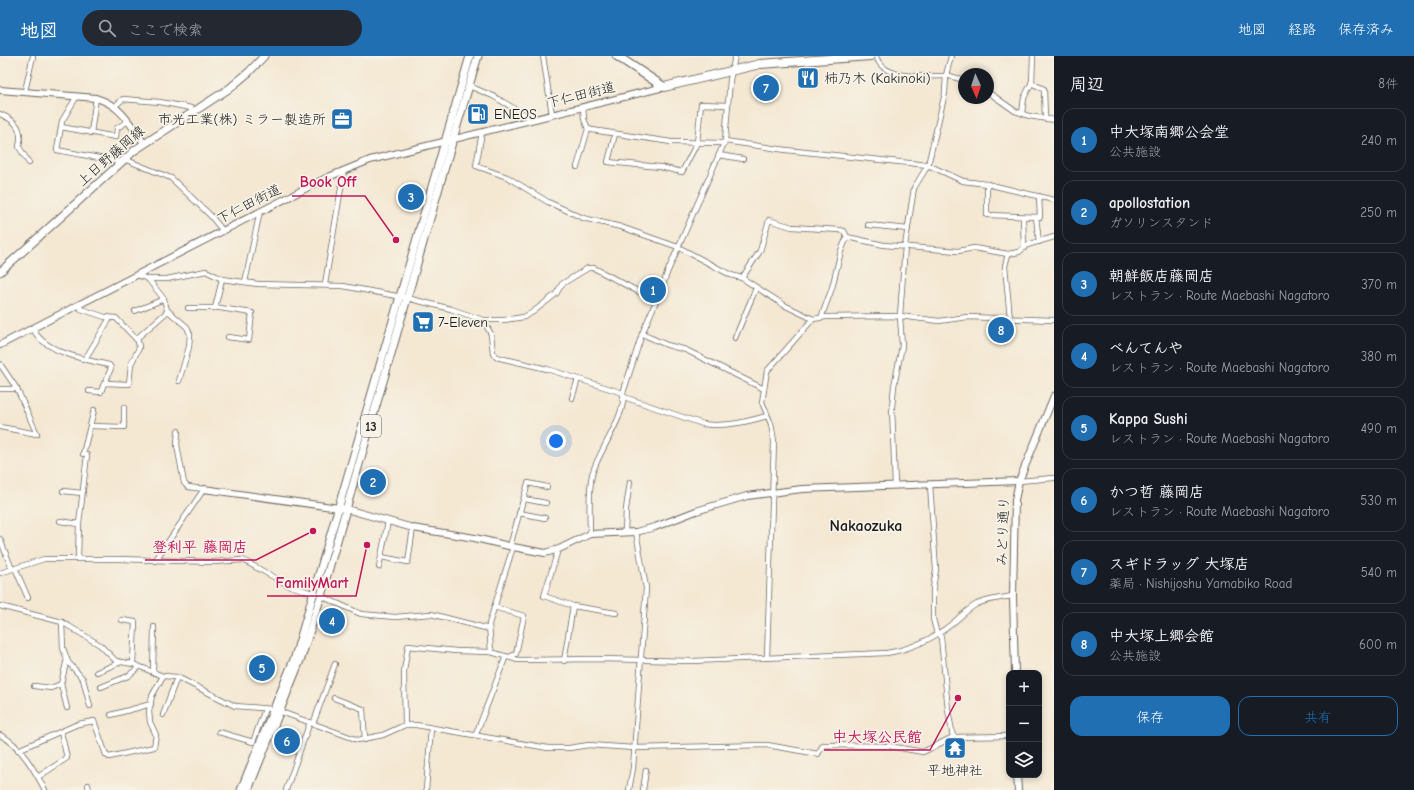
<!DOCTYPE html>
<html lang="ja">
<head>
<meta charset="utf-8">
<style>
  :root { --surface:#171b24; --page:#242831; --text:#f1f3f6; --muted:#9ea1a6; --line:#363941; --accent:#1f6fb2 }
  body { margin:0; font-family:"Comic Neue","Klee One",sans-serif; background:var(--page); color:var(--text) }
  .controls { position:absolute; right:12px; bottom:12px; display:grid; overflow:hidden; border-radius:8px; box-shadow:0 2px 6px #0003 }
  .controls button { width:36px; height:36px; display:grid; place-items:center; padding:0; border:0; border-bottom:1px solid var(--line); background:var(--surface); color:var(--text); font:20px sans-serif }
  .compass { position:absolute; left:958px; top:12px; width:36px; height:36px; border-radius:50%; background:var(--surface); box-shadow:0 2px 6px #0003; rotate:177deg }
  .you { position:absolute; left:556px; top:385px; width:14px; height:14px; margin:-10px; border:3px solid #fff; border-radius:50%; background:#1a73e8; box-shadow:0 0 0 6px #1a73e833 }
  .badge { display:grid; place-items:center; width:26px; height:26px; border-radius:50%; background:var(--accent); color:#fff; font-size:13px; font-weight:700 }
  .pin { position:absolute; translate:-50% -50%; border:2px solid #fff; box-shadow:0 1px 4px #0006 }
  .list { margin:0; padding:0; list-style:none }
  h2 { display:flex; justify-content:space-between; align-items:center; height:52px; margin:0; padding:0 16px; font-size:17px }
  h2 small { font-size:13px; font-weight:400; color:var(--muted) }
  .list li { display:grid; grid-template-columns:26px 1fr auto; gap:12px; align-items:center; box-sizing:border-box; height:64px; margin:0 8px 8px; padding:0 8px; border:1px solid var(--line); border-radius:12px }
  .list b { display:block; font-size:15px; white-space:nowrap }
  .list p { margin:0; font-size:13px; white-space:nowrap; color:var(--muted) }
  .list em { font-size:13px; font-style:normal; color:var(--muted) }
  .actions { display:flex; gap:8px; padding:12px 16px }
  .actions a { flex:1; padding:9px 0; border:1px solid var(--accent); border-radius:12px; text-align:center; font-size:14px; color:var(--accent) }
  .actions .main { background:var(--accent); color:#fff }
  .icon { flex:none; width:22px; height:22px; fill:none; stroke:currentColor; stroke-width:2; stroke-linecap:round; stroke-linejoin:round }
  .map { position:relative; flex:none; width:1054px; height:734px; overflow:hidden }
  header { display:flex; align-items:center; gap:24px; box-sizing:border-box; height:56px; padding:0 20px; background:var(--accent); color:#fff }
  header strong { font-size:19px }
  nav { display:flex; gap:22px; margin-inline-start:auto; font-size:14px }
  .search { width:280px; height:36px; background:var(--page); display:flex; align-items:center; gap:10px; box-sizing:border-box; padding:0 14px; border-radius:22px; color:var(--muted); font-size:15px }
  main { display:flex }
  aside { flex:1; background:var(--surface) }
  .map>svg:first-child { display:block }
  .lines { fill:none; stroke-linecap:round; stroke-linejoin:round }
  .minor-casing { stroke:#68635c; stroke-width:6 }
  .tertiary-casing { stroke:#68635c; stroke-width:8 }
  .secondary-casing { stroke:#68635c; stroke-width:9 }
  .primary-casing { stroke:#68635c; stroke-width:9 }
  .trunk-casing { stroke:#68635c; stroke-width:10 }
  .minor { stroke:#fff; stroke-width:4.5 }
  .tertiary { stroke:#fff; stroke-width:6 }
  .secondary { stroke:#fff; stroke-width:7 }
  .primary { stroke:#fff; stroke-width:7 }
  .trunk { stroke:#fff; stroke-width:8 }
  .labels { text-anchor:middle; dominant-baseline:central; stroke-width:3.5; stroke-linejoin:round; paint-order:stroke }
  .shield { fill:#f7f3e8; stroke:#5e5c59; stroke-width:1 }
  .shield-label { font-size:13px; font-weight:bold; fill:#1c1c1c }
  .poi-label { font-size:14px; fill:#1c1c1c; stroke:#f7f3e8; text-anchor:start }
  .street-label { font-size:14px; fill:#1c1c1c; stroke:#f7f3e8 }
  .quarter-label { font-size:16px; font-weight:bold; fill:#1c1c1c; stroke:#f7f3e8 }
  .leader { fill:none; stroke:#c2185b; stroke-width:1.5 }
  .callout-dot { fill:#c2185b; stroke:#f7f3e8; stroke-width:1.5 }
  .callout-label { font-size:15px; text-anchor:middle; font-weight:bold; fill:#c2185b; stroke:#f7f3e8; stroke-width:3.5; stroke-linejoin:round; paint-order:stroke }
</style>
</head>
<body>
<header>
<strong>地図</strong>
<div class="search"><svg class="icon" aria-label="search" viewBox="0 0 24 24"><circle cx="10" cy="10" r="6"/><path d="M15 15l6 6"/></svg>ここで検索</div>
<nav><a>地図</a><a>経路</a><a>保存済み</a></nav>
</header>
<main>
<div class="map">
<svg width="1054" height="734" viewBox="0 0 1054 734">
  <rect width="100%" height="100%" fill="#f7f3e8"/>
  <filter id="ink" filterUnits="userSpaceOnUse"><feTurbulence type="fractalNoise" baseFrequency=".025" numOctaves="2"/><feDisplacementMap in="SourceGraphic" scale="8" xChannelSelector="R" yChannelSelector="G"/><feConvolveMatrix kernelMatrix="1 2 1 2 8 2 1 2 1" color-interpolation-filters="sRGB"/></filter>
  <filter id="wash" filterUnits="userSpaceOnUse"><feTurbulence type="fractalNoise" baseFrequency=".012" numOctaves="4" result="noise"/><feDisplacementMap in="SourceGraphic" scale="16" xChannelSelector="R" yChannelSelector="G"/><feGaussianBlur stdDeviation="0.9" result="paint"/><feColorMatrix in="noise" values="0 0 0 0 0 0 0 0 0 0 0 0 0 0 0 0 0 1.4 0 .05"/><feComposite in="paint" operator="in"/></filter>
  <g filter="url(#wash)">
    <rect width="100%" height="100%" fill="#f4e8d3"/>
  </g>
  <g filter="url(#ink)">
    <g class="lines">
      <g class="minor-casing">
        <g id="minor">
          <path d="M543 0 552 58"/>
          <path d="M876 0C883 25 925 20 946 20"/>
          <path d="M946 19 964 24"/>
          <path d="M1031 27 1044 33 1045 62"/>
          <path d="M469 30 493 40 532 63"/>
          <path d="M25 35 33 0"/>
          <path d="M988 36 1015 55 1029 60 1054 64"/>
          <path d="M77 40 62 65 57 94 120 106"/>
          <path d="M115 50 123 43 160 46 191 52 193 55"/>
          <path d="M583 51 584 63 588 73 592 74 671 86 724 87"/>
          <path d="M1022 57 1024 42 1032 26 1033 0"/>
          <path d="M0 58C17 65 23 73 19 91L29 107"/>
          <path d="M61 71 116 81 117 72 128 65"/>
          <path d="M482 76 476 110 507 121 548 146 583 162 621 171 678 191 731 219 742 222 784 249 813 263 826 261 900 260 939 265 967 261 1054 264"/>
          <path d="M91 77 96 42"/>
          <path d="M615 78 608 106 660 111 682 116 697 87 701 48 728 49"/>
          <path d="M725 85 786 94 928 109 963 125 987 128 1054 144"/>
          <path d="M719 99 743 103"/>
          <path d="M124 103 171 122 210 159 223 175"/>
          <path d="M577 111 588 73"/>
          <path d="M987 128V159L1040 161 1039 140"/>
          <path d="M1023 161 1024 192"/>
          <path d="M1036 161 1039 186"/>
          <path d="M868 169 908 173"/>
          <path d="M137 219 148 223H167L206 215 222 223 258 228 343 230 407 242 451 253 483 264H504L524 261 533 256 556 238 562 228 588 212H594L656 245"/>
          <path d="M742 222 760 195 769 164 792 171 839 174 844 175 847 181 884 189 958 195 974 192 1008 198"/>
          <path d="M148 223 164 243 167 254 187 271 190 278 189 291 179 325"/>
          <path d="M245 226 260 155"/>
          <path d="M325 228 344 114"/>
          <path d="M79 249 81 253 105 261 116 262 138 285 139 292 131 308 129 328 104 327 101 336 89 335"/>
          <path d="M188 252H220L252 257 249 284 228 281"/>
          <path d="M215 252 222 223"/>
          <path d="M135 255 164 243"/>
          <path d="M821 262 832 232 841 195 847 181"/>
          <path d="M1010 262 1005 210 1008 198 1019 196 1027 189 1054 181"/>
          <path d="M483 264 491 278 493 297 496 301 547 313 623 337"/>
          <path d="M33 272C42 296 87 304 109 309L111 312 105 327"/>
          <path d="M642 278 667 289 686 294 764 333"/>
          <path d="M735 282 756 232"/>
          <path d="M136 283 168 255"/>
          <path d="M85 303 110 262"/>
          <path d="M0 308 17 333 37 378"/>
          <path d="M0 333H17"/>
          <path d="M624 341 703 368C725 371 746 366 767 360"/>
          <path d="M572 342 578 323"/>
          <path d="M91 370 124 371V351"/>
          <path d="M0 371 37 378"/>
          <path d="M83 398 94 354"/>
          <path d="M1019 425 1054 422"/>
          <path d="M930 429 936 514 933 532V563L937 578H940L941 581 948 654 953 681"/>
          <path d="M895 430 892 351 894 330 902 290 900 260 905 190 914 132 928 109 945 37 946 19 951 0"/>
          <path d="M63 435 82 437"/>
          <path d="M524 443 546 447"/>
          <path d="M519 457 545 462"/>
          <path d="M60 465 79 468"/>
          <path d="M625 476 626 453 630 426"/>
          <path d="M590 478C590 460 588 436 592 419 597 397 627 359 623 337L642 278 663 229 667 217 725 85 730 24 735 0"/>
          <path d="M0 483 12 513"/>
          <path d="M510 490 528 427 547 431"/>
          <path d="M513 491 489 568 491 596 518 604 599 603 693 605 887 597C912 593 933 583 953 567 961 560 968 553 977 548 988 543 1002 542 1013 540"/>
          <path d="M558 494 544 540 573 550 564 605"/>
          <path d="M381 501 408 506 413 472"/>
          <path d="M78 502 79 468 87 399"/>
          <path d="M155 505 204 433 188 431 184 427 177 389 178 375"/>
          <path d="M379 511 388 465"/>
          <path d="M15 512 28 542"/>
          <path d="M0 517 44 503H119L214 506 243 504 288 529 315 538"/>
          <path d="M321 540 361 558 395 561 431 558 489 573"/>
          <path d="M0 550 62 566 100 589 116 605 133 608 163 620 177 621 235 650 273 653 358 684 383 679 405 669H416L548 692H569L589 689 634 692 767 689 818 698 823 689 889 690 923 696 953 681 1009 680"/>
          <path d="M573 550 616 557"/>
          <path d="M494 551 524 560 516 598 509 601"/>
          <path d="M122 564 135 566 133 608"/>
          <path d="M62 566 63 592 68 606 83 623 90 650"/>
          <path d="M767 602 774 385 771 368 762 346 767 315 813 263"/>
          <path d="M97 616 121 606"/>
          <path d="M153 617 154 571"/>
          <path d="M34 630 51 632 61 628"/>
          <path d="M101 631 128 620 139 611"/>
          <path d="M334 642 363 653 365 684"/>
          <path d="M67 652 61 628 67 603"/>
          <path d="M111 659 151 648"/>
          <path d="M163 659 177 621"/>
          <path d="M313 668 335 608"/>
          <path d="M405 669 404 615 408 590 456 595 491 596"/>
          <path d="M219 676 253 686 265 653"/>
          <path d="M476 678 506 600"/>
          <path d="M0 679C20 688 35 715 45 734"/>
          <path d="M18 694 78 668 94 665 106 699 109 701 154 691 156 679 150 666 149 655 152 640 163 620"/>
          <path d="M38 721 67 702 61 676"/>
          <path d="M88 729 89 734"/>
          <path d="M286 734 310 666"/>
          <path d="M426 734 431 672"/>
          <path d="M629 734 633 712 646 532 636 476"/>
          <path d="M643 734 646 714"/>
        </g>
      </g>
      <g class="tertiary-casing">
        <g id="tertiary">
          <path d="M0 34 96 42C122 50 128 66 144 87"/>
          <path d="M0 289 326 122 370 104 664 31"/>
          <path d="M204 433 346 453 413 472 475 482 513 491 545 497 559 493 590 478 636 476 655 471 696 455 747 440 802 433 1019 425"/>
          <path d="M1015 617 1013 540 1015 444 1019 425 1054 340"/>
          <path d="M1017 719 1018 734"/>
        </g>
      </g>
      <g class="secondary-casing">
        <path id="secondary" d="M0 216 135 94 230 32 249 16 264 0"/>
      </g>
      <g class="primary-casing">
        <g id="primary">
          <path d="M241 734 295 601 470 0"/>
          <path d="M248 734 301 602 321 540 453 83 478 0"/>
        </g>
      </g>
      <g class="trunk-casing">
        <path id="trunk" d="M617 0 664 31 760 8 870 0"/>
      </g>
      <use href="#minor" class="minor"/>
      <use href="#tertiary" class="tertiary"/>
      <use href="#secondary" class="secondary"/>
      <use href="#primary" class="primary"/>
      <use href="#trunk" class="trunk"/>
    </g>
  </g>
  <defs>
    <g id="restaurant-square" transform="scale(1.15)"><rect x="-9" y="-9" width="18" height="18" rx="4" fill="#1f6fb2" stroke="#f7f3e8"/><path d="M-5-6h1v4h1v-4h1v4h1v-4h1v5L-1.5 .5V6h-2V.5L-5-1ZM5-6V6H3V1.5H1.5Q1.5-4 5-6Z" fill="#fff"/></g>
    <g id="fuel-square" transform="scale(1.15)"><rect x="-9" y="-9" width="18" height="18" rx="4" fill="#1f6fb2" stroke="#f7f3e8"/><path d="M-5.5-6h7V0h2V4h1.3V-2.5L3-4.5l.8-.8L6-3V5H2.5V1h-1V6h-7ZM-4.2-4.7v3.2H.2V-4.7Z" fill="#fff"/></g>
    <g id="office-square" transform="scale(1.15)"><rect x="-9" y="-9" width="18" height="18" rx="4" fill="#1f6fb2" stroke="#f7f3e8"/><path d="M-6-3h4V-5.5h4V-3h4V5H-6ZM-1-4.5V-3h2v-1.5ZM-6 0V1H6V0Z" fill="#fff"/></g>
    <g id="supermarket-square" transform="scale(1.15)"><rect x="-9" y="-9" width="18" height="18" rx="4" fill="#1f6fb2" stroke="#f7f3e8"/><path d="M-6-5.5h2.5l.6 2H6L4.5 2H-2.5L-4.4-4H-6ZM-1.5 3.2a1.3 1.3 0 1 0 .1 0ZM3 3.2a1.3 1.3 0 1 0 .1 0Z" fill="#fff"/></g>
    <g id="temple-square" transform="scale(1.15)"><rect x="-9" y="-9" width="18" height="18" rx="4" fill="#1f6fb2" stroke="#f7f3e8"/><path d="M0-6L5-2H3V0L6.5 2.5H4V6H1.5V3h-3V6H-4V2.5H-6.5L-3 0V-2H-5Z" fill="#fff"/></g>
  </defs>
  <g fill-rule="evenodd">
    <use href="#restaurant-square" x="808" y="22"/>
    <use href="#fuel-square" x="478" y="58"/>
    <use href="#office-square" x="342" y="63"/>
    <use href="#supermarket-square" x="423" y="266"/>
    <use href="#temple-square" x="955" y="692"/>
  </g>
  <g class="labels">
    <rect class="shield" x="361" y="359" width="20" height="22" rx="3"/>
    <g class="shield-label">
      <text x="371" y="370">13</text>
    </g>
    <g class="poi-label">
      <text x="824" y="22">柿乃木 (Kakinoki)</text>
      <text x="494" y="58">ENEOS</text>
      <text x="326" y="63" text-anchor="end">市光工業(株) ミラー製造所</text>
      <text x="438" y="266">7-Eleven</text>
      <text x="955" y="714" text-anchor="middle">平地神社</text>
    </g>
    <g class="street-label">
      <text transform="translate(581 39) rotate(-14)">下仁田街道</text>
      <text transform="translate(111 100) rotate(-41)">上日野藤岡線</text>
      <text transform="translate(249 148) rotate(-27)">下仁田街道</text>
      <text transform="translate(1003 475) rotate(-88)">みどり通り</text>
    </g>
    <g class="quarter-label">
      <text x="866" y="470">Nakaozuka</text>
    </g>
  </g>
  <path class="leader" d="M396 184L365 140H292M313 475L256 504H145M367 489L356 540H267M958 642L930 694H824"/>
  <g class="callout-dot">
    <circle cx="396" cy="184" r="4"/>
    <circle cx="313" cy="475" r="4"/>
    <circle cx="367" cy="489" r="4"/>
    <circle cx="958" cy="642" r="4"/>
  </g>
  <g class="callout-label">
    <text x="328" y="131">Book Off</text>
    <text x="200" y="496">登利平 藤岡店</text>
    <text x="312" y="532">FamilyMart</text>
    <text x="877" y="686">中大塚公民館</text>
  </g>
</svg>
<div class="controls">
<button>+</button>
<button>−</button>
<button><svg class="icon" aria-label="layers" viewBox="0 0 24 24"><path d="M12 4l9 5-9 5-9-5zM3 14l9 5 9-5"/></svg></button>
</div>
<svg class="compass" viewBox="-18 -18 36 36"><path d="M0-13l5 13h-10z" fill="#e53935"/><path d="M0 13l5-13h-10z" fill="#9ea1a6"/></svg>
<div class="you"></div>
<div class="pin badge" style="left:653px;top:234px">1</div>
<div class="pin badge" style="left:373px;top:426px">2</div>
<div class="pin badge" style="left:411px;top:141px">3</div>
<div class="pin badge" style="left:332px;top:565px">4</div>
<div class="pin badge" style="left:262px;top:612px">5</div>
<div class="pin badge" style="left:287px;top:685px">6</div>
<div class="pin badge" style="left:766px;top:32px">7</div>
<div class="pin badge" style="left:1001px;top:274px">8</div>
</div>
<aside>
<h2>周辺<small>8件</small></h2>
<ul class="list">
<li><span class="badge">1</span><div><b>中大塚南郷公会堂</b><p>公共施設</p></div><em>240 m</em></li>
<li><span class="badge">2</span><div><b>apollostation</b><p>ガソリンスタンド</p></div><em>250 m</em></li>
<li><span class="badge">3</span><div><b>朝鮮飯店藤岡店</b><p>レストラン · Route Maebashi Nagatoro</p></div><em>370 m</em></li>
<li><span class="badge">4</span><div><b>べんてんや</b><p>レストラン · Route Maebashi Nagatoro</p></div><em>380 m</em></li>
<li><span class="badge">5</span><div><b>Kappa Sushi</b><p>レストラン · Route Maebashi Nagatoro</p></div><em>490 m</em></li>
<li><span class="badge">6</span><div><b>かつ哲 藤岡店</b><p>レストラン · Route Maebashi Nagatoro</p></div><em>530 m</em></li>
<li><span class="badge">7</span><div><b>スギドラッグ 大塚店</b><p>薬局 · Nishijoshu Yamabiko Road</p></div><em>540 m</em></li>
<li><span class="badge">8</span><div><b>中大塚上郷会館</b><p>公共施設</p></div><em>600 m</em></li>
</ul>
<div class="actions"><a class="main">保存</a><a>共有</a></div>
</aside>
</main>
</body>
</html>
